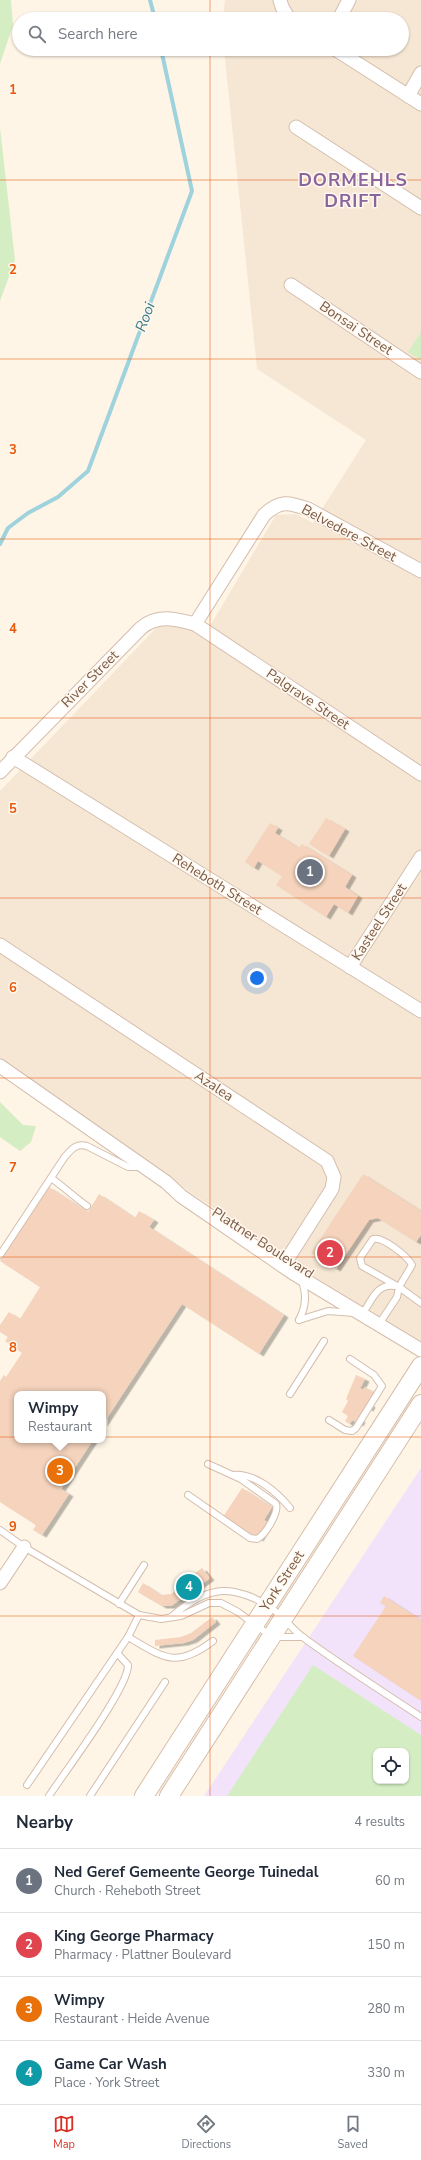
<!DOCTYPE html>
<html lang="en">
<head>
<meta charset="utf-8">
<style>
  :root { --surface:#fff; --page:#f6f6f7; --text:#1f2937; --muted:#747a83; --line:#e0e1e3; --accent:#d93025 }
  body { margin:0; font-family:"Nunito Sans",sans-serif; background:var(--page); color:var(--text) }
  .controls { position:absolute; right:12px; bottom:12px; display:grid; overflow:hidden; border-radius:8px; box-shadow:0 1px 3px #0004 }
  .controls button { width:36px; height:36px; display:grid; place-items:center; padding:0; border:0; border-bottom:1px solid var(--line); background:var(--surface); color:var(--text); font:20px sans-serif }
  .you { position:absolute; left:257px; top:978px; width:14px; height:14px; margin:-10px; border:3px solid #fff; border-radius:50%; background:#1a73e8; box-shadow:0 0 0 6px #1a73e833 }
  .badge { display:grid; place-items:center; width:26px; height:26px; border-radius:50%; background:var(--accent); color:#fff; font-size:13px; font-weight:700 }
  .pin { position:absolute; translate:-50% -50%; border:2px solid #fff; box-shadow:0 1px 4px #0006 }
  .popup { position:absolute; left:14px; top:1391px; width:92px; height:52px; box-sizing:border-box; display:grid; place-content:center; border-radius:8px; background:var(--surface); filter:drop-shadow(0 1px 3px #0005); font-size:13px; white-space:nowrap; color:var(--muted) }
  .popup b { font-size:15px; color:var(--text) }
  .popup::after { content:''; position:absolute; left:50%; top:100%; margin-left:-8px; border:8px solid transparent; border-top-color:var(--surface) }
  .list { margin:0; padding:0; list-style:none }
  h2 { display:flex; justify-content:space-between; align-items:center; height:52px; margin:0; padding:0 16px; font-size:17px }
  h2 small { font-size:13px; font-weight:400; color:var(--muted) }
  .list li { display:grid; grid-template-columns:26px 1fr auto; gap:12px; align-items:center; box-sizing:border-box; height:64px; padding:0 16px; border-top:1px solid var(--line) }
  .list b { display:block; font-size:15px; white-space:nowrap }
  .list p { margin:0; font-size:13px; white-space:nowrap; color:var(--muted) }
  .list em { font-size:13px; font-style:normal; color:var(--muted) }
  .icon { flex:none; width:22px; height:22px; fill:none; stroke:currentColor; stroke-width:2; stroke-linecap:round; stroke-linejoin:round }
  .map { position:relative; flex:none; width:421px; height:1796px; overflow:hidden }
  .search { position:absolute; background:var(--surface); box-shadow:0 1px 3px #0004; left:12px; right:12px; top:12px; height:44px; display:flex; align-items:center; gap:10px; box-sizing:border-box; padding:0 14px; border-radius:22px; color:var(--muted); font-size:15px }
  .sheet { height:308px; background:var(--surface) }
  nav { display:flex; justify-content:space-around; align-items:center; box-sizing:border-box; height:56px; border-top:1px solid var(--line); background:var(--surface); font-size:11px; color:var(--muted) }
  nav a { display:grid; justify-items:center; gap:2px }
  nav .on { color:var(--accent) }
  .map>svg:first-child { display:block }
  .residential { fill:#f6e7d4 }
  .education { fill:#f2e3fa; fill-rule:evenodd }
  .green { fill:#d4edc3; fill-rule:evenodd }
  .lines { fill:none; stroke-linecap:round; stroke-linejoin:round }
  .stream { stroke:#9ed2dc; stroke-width:4 }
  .building { fill:#f5d3bc; filter:url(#shadow) }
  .lane-casing { stroke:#d4beae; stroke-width:8 }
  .street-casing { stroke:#d4beae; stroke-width:15 }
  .secondary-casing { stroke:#d7beaa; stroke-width:20 }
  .lane { stroke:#fff; stroke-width:6 }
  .street { stroke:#fff; stroke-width:13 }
  .secondary { stroke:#fff; stroke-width:18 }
  .grid { fill:none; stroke:#e8590c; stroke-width:1; stroke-opacity:0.55 }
  .labels { text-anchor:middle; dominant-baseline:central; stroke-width:3; stroke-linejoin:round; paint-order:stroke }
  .street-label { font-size:14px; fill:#7a5a48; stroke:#fff8ee }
  .water-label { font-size:15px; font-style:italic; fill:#3d7b87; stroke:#fff8ee }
  .district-label { font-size:18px; font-weight:bold; letter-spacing:1px; fill:#8a649d; stroke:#fff8ee }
  .grid-label { font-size:13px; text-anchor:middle; font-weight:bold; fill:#e8590c; stroke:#fff8ee; stroke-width:3; stroke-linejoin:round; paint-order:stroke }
</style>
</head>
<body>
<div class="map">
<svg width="421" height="1796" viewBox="0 0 421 1796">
  <defs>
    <filter id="shadow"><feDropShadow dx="4.5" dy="2.5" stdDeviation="0" flood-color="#0004"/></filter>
  </defs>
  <rect width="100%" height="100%" fill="#fef5e6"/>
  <path class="residential" d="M225 0H421V1350L0 1062V791L159 625 188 627 204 636 276 515 296 514 313 523 366 440 257 369 224 49H402V19H223Z"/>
  <path class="education" d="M421 1468V1796H204ZM376 1751H406V1781H376Z"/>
  <g class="green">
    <path d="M0 0H11L13 25 0 64Z"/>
    <path d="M0 128 15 260 0 301Z"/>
    <path d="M421 332V360L408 352Z"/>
    <path d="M0 1102 23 1125 36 1126 31 1142 20 1151 0 1137Z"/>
    <path d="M313 1665 421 1735V1796H227ZM376 1751H406V1781H376Z"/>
  </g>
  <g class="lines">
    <g class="stream">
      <path d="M150 0 155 19"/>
      <path d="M0 544 8 528 28 513 58 497 88 471 192 191 161 49"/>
    </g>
  </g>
  <g class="building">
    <path d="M326 818 345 829 329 856 309 844Z"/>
    <path d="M270 823 278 828 275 833 299 848 302 844 352 875 345 887 358 896 348 913 334 904 326 917 276 885 282 876 258 861 254 868 245 862Z"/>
    <path d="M363 1174 421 1211V1235L416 1242 378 1218 369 1220 336 1269 311 1253Z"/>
    <path d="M49 1187 88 1212 99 1194 135 1218 139 1211 154 1220 149 1227 284 1315 259 1354 182 1304 103 1424V1394H17V1440H93L61 1489 69 1494 42 1535 33 1530 36 1525 0 1502V1381L4 1375 6 1377 22 1353 5 1341 8 1337 0 1332V1325L9 1312 20 1319 40 1287 0 1261Z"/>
    <path d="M356 1375 365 1379 361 1387H359L363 1390 365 1387 373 1392 368 1403 371 1405 369 1409 365 1407 358 1418 361 1420 359 1424 352 1420 349 1424 345 1421 348 1416 342 1412 348 1401 346 1399Z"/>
    <path d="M242 1488 272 1507 264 1520 268 1523 259 1539 223 1517Z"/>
    <path d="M202 1568 210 1578 171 1606H162L138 1592 143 1583 161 1595 171 1594 193 1578 191 1576Z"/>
    <path d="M384 1596 421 1620V1701L353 1656 386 1606 380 1603Z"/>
    <path d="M212 1617 216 1622 193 1640 184 1643 155 1646V1640L181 1637 191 1633Z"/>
  </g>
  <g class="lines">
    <g class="lane-casing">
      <g id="lane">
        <path d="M51 1178C64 1187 74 1197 87 1206"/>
        <path d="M0 1255 64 1158C71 1150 75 1143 87 1146L128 1167H141"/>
        <path d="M362 1314C371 1303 376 1283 394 1286"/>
        <path d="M299 1320 328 1311 354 1313"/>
        <path d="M299 1320C306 1307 307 1293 301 1279"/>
        <path d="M379 1324 397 1297 399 1287 412 1265C408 1257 383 1236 373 1239L360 1258 362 1266 399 1287 421 1303"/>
        <path d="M290 1394 324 1341"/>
        <path d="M329 1420 345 1430 352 1431 356 1428 382 1386 374 1375 350 1359"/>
        <path d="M232 1475C254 1472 277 1492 290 1508"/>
        <path d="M188 1495 250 1538 257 1539C265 1535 279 1513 276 1504L241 1479 208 1464"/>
        <path d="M0 1530 24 1547 139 1615 161 1619 181 1616 209 1603H221L238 1612 272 1637H303"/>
        <path d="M119 1604 144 1565"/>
        <path d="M171 1617C185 1605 203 1592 222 1591 236 1590 257 1598 268 1606 283 1615 291 1629 304 1638 342 1666 382 1691 421 1717"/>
        <path d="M128 1637C164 1658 176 1669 213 1641"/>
        <path d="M27 1785 128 1637 139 1615"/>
        <path d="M49 1796C64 1773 129 1687 128 1665L117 1653"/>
        <path d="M90 1796 165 1682"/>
      </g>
    </g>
    <g class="street-casing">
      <g id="street">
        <path d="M280 0 282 7 289 19"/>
        <path d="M339 19 349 0"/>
        <path d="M335 49 421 104"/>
        <path d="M408 96 421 73"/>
        <path d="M296 127 421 208"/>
        <path d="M291 285 421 372"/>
        <path d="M195 624 264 515C280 500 288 502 308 509L421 571"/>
        <path d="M13 757 421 1011"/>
        <path d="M0 772 141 628C158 614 175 619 195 624L421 774"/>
        <path d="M0 945 327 1161 334 1177 332 1189 283 1266"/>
        <path d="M350 967 421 857"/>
        <path d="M0 1066 166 1182 181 1196 293 1273 421 1350"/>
        <path d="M0 1583 24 1547"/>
      </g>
    </g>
    <g class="secondary-casing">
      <g id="secondary">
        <path d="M144 1796 421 1366"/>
        <path d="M169 1796 421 1404"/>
      </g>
    </g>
    <use href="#lane" class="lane"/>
    <use href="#street" class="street"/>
    <use href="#secondary" class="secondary"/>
  </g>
  <path class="grid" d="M210 0V19M210 49V1796M0 180H421M0 359H421M0 539H421M0 718H421M0 898H421M0 1078H421M0 1257H421M0 1437H421M0 1616H421"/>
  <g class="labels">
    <g class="street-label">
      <text transform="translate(356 328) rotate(34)">Bonsai Street</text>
      <text transform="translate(349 533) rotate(28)">Belvedere Street</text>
      <text transform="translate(90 679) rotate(-45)">River Street</text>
      <text transform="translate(308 699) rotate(34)">Palgrave Street</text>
      <text transform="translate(217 884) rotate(32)">Reheboth Street</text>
      <text transform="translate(379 922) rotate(-57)">Kasteel Street</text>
      <text transform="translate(214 1086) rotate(33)">Azalea</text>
      <text transform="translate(263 1243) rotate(33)">Plattner Boulevard</text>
      <text transform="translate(282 1581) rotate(-57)">York Street</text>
    </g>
    <g class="water-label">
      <text transform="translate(145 317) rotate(-70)">Rooi</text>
    </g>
    <g class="district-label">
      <text x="353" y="180">DORMEHLS<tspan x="353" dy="21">DRIFT</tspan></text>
    </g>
  </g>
  <g class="grid-label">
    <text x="13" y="94">1</text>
    <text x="13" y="274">2</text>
    <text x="13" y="454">3</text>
    <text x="13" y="633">4</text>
    <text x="13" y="813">5</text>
    <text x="13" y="992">6</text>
    <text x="13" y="1172">7</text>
    <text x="13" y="1352">8</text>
    <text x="13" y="1531">9</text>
  </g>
</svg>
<div class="controls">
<button><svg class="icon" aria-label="locate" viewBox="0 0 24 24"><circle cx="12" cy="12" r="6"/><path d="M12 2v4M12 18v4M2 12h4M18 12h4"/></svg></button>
</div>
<div class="you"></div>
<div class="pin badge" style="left:310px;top:872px;background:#6b7280">1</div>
<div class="pin badge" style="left:330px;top:1253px;background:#e0444e">2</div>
<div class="pin badge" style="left:60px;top:1471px;background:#e8710a">3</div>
<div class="popup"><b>Wimpy</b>Restaurant</div>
<div class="pin badge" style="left:189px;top:1587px;background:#0f9aa8">4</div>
<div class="search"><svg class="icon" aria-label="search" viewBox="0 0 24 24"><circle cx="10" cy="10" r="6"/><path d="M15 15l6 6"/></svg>Search here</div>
</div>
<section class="sheet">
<h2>Nearby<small>4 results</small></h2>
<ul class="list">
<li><span class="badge" style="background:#6b7280">1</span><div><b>Ned Geref Gemeente George Tuinedal</b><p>Church · Reheboth Street</p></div><em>60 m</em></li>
<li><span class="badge" style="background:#e0444e">2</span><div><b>King George Pharmacy</b><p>Pharmacy · Plattner Boulevard</p></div><em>150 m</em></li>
<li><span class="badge" style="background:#e8710a">3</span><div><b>Wimpy</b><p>Restaurant · Heide Avenue</p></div><em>280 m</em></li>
<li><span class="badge" style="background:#0f9aa8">4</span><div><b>Game Car Wash</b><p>Place · York Street</p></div><em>330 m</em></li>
</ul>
</section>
<nav>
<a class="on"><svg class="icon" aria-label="map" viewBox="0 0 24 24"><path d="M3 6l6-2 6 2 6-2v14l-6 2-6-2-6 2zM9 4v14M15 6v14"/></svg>Map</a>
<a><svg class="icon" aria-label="directions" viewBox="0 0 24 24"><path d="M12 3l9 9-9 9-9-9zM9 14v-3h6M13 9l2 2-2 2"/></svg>Directions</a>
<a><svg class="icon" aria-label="saved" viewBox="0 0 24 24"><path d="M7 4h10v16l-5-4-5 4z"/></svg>Saved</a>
</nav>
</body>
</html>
